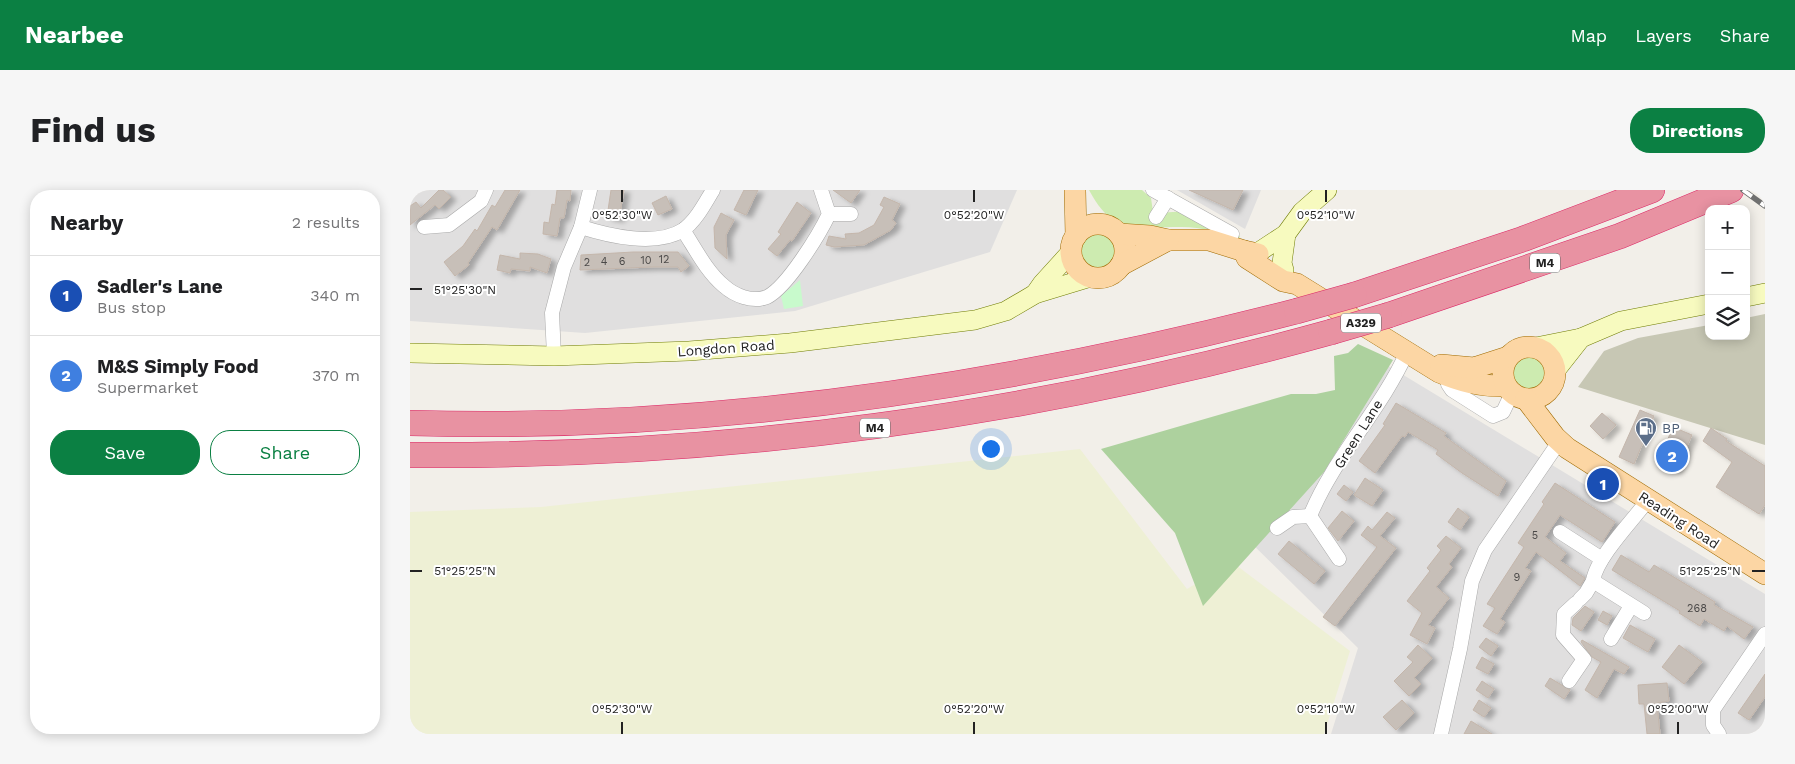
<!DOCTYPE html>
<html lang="en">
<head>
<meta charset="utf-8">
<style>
  :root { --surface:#fff; --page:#f6f6f6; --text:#202124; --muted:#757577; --line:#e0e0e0; --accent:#0b8043 }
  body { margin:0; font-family:"Work Sans",sans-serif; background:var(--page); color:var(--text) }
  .controls { position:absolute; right:15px; top:15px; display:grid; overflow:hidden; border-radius:10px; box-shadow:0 2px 12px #0003 }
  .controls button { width:45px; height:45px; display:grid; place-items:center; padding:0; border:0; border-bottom:1px solid var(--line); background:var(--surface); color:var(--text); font:25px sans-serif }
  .you { position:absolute; left:580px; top:258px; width:18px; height:18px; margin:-12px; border:4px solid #fff; border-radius:50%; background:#1a73e8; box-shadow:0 0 0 8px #1a73e833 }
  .badge { display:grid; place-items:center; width:32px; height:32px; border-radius:50%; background:var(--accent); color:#fff; font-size:16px; font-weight:700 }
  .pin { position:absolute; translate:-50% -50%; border:2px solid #fff; box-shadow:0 1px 5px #0006 }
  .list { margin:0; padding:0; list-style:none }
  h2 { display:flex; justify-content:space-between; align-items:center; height:65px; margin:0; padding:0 20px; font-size:21px }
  h2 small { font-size:16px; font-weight:400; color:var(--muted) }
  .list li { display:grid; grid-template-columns:32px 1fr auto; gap:15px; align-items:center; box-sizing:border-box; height:80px; padding:0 20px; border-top:1px solid var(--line) }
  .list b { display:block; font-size:19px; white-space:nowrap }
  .list p { margin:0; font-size:16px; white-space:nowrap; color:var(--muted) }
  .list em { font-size:16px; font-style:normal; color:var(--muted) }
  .actions { display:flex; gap:10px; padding:15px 20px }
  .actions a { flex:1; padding:11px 0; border:1px solid var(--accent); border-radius:20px; text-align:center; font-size:18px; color:var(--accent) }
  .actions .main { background:var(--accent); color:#fff }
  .icon { flex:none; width:28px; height:28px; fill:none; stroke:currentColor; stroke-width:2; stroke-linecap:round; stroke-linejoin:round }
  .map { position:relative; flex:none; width:1355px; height:544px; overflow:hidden; border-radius:20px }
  header { display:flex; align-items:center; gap:30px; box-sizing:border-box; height:70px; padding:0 25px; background:var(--accent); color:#fff }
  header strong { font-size:24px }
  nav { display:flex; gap:28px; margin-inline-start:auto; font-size:18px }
  .intro { display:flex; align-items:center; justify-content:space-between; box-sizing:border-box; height:120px; padding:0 30px }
  h1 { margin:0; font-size:35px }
  .button { padding:12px 22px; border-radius:20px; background:var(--accent); color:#fff; font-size:18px; font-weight:700 }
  main { display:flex; gap:30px; padding:0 30px }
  aside { flex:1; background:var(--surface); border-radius:20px; box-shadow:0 2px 12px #0003 }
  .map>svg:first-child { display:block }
  .residential { fill:#e0dfdf }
  .construction { fill:#c7c7b4 }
  .farmland { fill:#eef0d5 }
  .grass { fill:#cdebb0 }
  .forest { fill:#add19e }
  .park { fill:#c8facc }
  .building { fill:#c7bfb8; stroke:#c4b6ab; filter:url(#shadow) }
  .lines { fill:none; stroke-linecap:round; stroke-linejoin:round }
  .street-casing { stroke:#a9a9a9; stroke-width:15 }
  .secondary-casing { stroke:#707d05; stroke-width:20 }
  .primary-casing { stroke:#a06b00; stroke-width:22 }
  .highway-casing { stroke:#dc2a67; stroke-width:26 }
  .street { stroke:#fff; stroke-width:14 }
  .secondary { stroke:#f7fabf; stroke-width:19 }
  .primary { stroke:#fcd6a4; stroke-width:21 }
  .highway { stroke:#e892a2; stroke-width:25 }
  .rail-casing { stroke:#707070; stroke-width:5.5 }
  .rail { stroke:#fff; stroke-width:4; stroke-dasharray:11; stroke-linecap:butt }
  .highway-bridge-casing { stroke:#dc2a67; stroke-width:26; stroke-linecap:butt }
  .highway-bridge { stroke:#e892a2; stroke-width:25 }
  .ticks { fill:none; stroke:#222; stroke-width:2 }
  .labels { text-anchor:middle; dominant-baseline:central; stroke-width:4; stroke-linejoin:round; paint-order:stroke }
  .number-label { font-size:11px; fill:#4b4948 }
  .shield { fill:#fff; stroke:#646464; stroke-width:1 }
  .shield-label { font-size:12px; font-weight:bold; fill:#222 }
  .street-label { font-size:14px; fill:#222; stroke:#fff }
  .service-label { font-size:14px; fill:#4e5e75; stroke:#fff; text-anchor:start }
  .ticks-label { font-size:12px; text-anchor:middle; fill:#222; stroke:#fff; stroke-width:4; stroke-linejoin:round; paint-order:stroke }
</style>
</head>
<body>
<header>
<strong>Nearbee</strong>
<nav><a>Map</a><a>Layers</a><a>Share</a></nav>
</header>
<div class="intro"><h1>Find us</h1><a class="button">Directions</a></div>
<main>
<aside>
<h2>Nearby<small>2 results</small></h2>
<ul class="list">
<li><span class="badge" style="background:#1a4fb4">1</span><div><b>Sadler's Lane</b><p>Bus stop</p></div><em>340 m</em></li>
<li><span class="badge" style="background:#3f7fe0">2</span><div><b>M&amp;S Simply Food</b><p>Supermarket</p></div><em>370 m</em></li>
</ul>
<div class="actions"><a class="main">Save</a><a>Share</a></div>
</aside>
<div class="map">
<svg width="1355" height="544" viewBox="0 0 1355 544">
  <defs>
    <filter id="shadow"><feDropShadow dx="5.5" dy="3" stdDeviation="2.5" flood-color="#0004"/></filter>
  </defs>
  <rect width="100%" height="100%" fill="#f2efe9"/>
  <g class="residential">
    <path d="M0 0H607L580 62 385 121 175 143 0 131Z"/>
    <path d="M767 0H851L835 39Z"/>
    <path d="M962 166 1355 404V544H921L948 458 831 343Z"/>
  </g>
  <path class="construction" d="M1355 124V255L1168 197 1194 161 1228 148 1299 135V146H1336V128Z"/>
  <path class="farmland" d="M670 259 777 399 822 372 940 461 914 544H0V322L131 317Z"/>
  <g class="grass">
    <path d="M679 0H732L741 8 743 22C753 24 763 21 770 22 790 27 812 37 830 46L829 49C811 43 792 37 772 37 727 37 703 46 679 0Z"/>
    <circle cx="688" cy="61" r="18"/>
    <circle cx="1117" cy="183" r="17"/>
  </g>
  <path class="forest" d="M948 154 983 170 914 282 793 416 765 343 691 259 881 204H906L925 200 924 166 938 163Z"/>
  <path class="park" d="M390 90 393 116 374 119 371 106Z"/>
  <g class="building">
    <path d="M29 0H33L41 7 29 19 25 15 0 35V16L6 12 11 18Z"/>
    <path d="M95 0H110L87 40 82 37 58 73 59 75 45 86 34 72 53 56 65 39 67 41 82 15 85 17Z"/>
    <path d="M147 0H161L160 11 157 10 154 28H150L147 46 133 44 134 32 139 33 142 14 145 15Z"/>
    <path d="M201 0H214L209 29 197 27Z"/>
    <path d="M334 0H348L336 25 324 20Z"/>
    <path d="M423 0H450L441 13Z"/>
    <path d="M779 0H833L823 20Z"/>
    <path d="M256 6 262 19 248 25 242 13Z"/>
    <path d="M474 7 490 14 482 30 486 33 481 40 454 55 424 57 416 55 419 46 436 49 435 44 449 43 464 35 474 17 470 15Z"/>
    <path d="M387 12 401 23 382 51 380 50 367 66 358 59 371 44 368 42Z"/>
    <path d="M311 23 324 30 316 45 317 69 305 58 304 37Z"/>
    <path d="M223 62H268L279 76 271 82 268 77H241L170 80 171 65Z"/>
    <path d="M110 63 128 64 141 69 137 83 120 77V81L101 79 100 83 87 80 90 65 110 69Z"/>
    <path d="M986 213 1036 243 1034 246 1096 291 1088 306 1052 283 1026 264 1028 260 998 242 995 247 992 246 965 283 949 271 975 235 973 234Z"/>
    <path d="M1230 220 1244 226 1224 274 1209 267Z"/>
    <path d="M1192 223 1206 235 1193 249 1180 236Z"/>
    <path d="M1263 237 1282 245 1266 281 1248 272Z"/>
    <path d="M1301 238 1317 249 1316 251 1355 276V315L1349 324 1306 297 1322 272 1293 251Z"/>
    <path d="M955 288 973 300 962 316 944 305Z"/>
    <path d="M1145 293 1205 332 1192 352 1150 325 1135 347 1156 363 1150 371 1175 388 1170 396 1126 362 1115 378 1121 381 1090 429 1095 432 1087 444 1073 436 1085 418 1077 414 1114 357 1108 353 1134 314 1132 312Z"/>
    <path d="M934 295 943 302 936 311 927 304Z"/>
    <path d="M1048 318 1059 327 1050 340 1038 332Z"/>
    <path d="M932 321 944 331 928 351 918 338Z"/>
    <path d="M977 322 985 328 970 346 986 358 925 436 913 427 967 357 951 345 958 336 962 340Z"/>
    <path d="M1036 346 1051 358 1039 374 1042 377 1026 397 1039 408 1018 435 1025 438 1017 454 1000 445 1012 423 997 411 1020 381 1017 378 1031 360 1027 356Z"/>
    <path d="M879 351 915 381 904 394 868 364Z"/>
    <path d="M1211 365 1239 382 1244 375 1305 412 1304 415 1343 437 1334 449 1317 436 1314 441 1294 429 1290 436 1269 423 1270 421 1202 380Z"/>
    <path d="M1175 416 1184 422 1171 441 1162 435 1163 428Z"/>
    <path d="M1193 421 1202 426 1197 435 1188 430Z"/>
    <path d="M1220 435 1245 449 1238 462 1213 448Z"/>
    <path d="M1076 448 1088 456 1081 466 1069 457Z"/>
    <path d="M1172 450 1219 477 1214 484 1204 479 1187 508 1175 500 1191 472 1182 467 1171 452Z"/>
    <path d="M1008 455 1022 468 1004 488 1011 494 999 506 984 491 1003 472 997 467Z"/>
    <path d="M1269 455 1292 472 1274 494 1252 477Z"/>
    <path d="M1072 467 1084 474 1078 484 1066 478Z"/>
    <path d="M1355 484V507L1339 530 1328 523Z"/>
    <path d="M1140 488 1160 500 1154 509 1135 496Z"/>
    <path d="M1072 491 1084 499 1078 508 1066 500Z"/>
    <path d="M1257 493 1259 511 1247 513 1250 544H1237L1234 514H1229L1228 495Z"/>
    <path d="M992 510 1004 523 986 540 973 527Z"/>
    <path d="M1069 510 1081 518 1074 527 1063 520Z"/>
    <path d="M1061 531 1082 544H1054Z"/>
  </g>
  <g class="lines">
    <g class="street-casing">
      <g id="street">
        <path d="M743 0 822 44"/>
        <path d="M419 24H441"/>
        <path d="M746 27 758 8"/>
        <path d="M14 37 39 35 71 11 76 0"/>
        <path d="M171 37C199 46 246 57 273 40 286 31 295 13 303 0"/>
        <path d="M273 40C285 58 296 81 314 96 324 105 342 113 357 107 377 97 409 45 419 24L411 0"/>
        <path d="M144 166 142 123 154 77 171 37 180 0"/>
        <path d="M1039 186 1038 194 1042 200 1083 226 1093 222 1102 203"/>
        <path d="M900 326C924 267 971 220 997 162"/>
        <path d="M900 326 929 369"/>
        <path d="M867 338 883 327 900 326"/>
        <path d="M1150 342 1192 369"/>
        <path d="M1170 409 1176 403 1183 391"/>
        <path d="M1234 423 1183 391C1186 368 1223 330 1238 310"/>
        <path d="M1201 449 1221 416"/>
        <path d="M1159 491 1174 469 1153 445 1154 424 1166 413"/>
        <path d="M1031 544 1050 459 1062 391 1075 360 1149 252"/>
        <path d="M1309 544 1303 535V520L1355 444"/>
      </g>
    </g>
    <g class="secondary-casing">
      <g id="secondary">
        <path d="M847 63 876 44"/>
        <path d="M874 80 872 73 876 44 892 22 917 0"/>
        <path d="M625 104 632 94 661 62"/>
        <path d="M1336 107 1355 103"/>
        <path d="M1121 158 1171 148 1211 131 1299 114"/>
        <path d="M0 163 144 166 279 161 380 153 565 130 596 121 625 104 681 87"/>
        <path d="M1145 181 1171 148"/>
      </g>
    </g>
    <g class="primary-casing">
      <g id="primary">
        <path d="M665 0 666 46"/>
        <circle cx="688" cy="61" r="27"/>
        <path d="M709 44 740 46 758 50H799L834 61 848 64"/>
        <path d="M834 61 837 68 873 91 887 94 1029 182C1052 192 1072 197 1096 196"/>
        <path d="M711 75 758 50"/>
        <circle cx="1119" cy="183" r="26"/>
        <path d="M1031 175 1064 178 1098 167"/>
        <path d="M1116 209 1145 247 1157 258 1355 384"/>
      </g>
    </g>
    <g class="highway-casing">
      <g id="highway">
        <path d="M944 105 1113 49 1242 0"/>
        <path d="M979 125 1210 46 1321 0"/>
        <path d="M0 233C299 242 598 196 887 121"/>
        <path d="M0 265C318 267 614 227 921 142"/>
      </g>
    </g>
    <use href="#street" class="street"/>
    <use href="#secondary" class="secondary"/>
    <use href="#primary" class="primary"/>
    <use href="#highway" class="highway"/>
    <g class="rail-casing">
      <path id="rail" d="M1333 0 1355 16"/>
    </g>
    <use href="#rail" class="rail"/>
    <g class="highway-bridge-casing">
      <g id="highway-bridge">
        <path d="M887 121 944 105"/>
        <path d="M921 142 979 125"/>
      </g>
    </g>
    <use href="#highway-bridge" class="highway-bridge"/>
  </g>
  <path class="ticks" d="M212 0V12M564 0V12M916 0V12M0 99H12M0 381H12M1342 381H1355M212 532V544M564 532V544M916 532V544M1268 532V544"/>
  <defs>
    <g id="fuel-pin" transform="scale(1.125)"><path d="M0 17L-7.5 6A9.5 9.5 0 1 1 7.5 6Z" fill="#5c6f8a" stroke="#fff"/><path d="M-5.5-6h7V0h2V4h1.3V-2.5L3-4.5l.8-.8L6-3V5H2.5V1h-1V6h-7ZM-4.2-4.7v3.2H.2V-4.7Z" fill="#fff"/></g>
  </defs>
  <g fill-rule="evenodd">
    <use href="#fuel-pin" x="1236" y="238"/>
  </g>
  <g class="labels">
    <g class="number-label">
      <text x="254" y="69">12</text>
      <text x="236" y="70">10</text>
      <text x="194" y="71">4</text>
      <text x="212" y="71">6</text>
      <text x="177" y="72">2</text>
      <text x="1125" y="345">5</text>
      <text x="1107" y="387">9</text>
      <text x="1287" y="418">268</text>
    </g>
    <g class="shield">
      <rect x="1120" y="63.5" width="30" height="19" rx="4"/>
      <rect x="931" y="123.5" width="40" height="19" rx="4"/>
      <rect x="450" y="228.5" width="30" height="19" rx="4"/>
    </g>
    <g class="shield-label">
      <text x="1135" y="73">M4</text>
      <text x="951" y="133">A329</text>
      <text x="465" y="238">M4</text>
    </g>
    <g class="street-label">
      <text transform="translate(316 158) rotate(-4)">Longdon Road</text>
      <text transform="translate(948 244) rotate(-58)">Green Lane</text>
      <text transform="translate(1269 330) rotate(33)">Reading Road</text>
    </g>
    <g class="service-label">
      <text x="1252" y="238">BP</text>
    </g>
  </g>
  <g class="ticks-label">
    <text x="212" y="29">0°52'30"W</text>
    <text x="564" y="29">0°52'20"W</text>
    <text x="916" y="29">0°52'10"W</text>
    <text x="55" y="104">51°25'30"N</text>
    <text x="55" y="385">51°25'25"N</text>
    <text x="1300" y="385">51°25'25"N</text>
    <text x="212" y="523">0°52'30"W</text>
    <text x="564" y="523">0°52'20"W</text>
    <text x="916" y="523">0°52'10"W</text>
    <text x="1268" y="523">0°52'00"W</text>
  </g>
</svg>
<div class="controls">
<button>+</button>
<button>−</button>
<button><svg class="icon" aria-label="layers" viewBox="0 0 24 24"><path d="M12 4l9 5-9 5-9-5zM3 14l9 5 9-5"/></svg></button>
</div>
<div class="you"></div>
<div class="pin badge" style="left:1193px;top:294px;background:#1a4fb4">1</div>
<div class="pin badge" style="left:1262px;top:266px;background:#3f7fe0">2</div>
</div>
</main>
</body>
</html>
